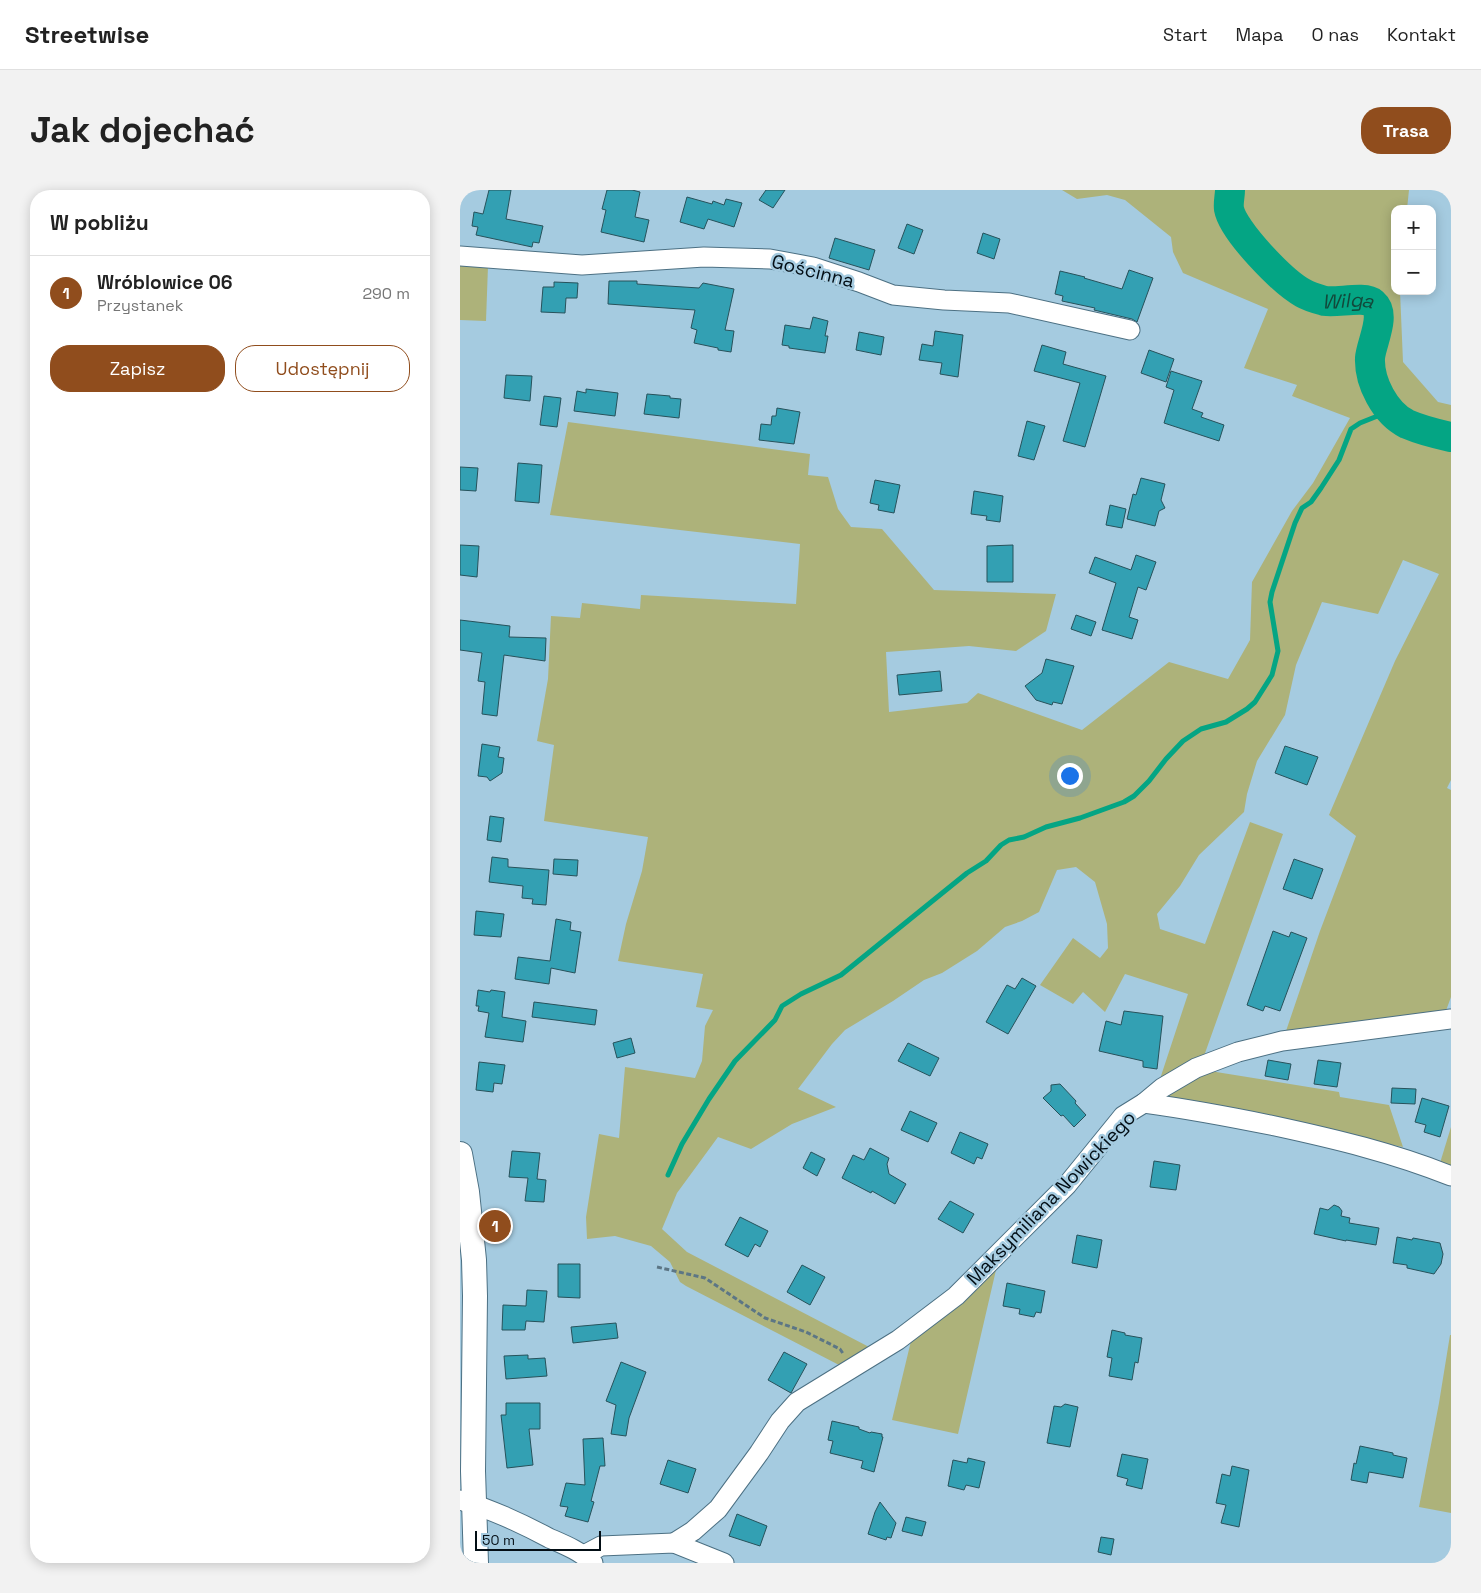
<!DOCTYPE html>
<html lang="pl">
<head>
<meta charset="utf-8">
<style>
  :root { --surface:#fff; --page:#f2f2f2; --text:#222; --muted:#767676; --line:#e0e0e0; --accent:#904d1d }
  body { margin:0; font-family:"Space Grotesk",sans-serif; background:var(--page); color:var(--text) }
  .controls { position:absolute; right:15px; top:15px; display:grid; overflow:hidden; border-radius:10px; box-shadow:0 2px 12px #0003 }
  .controls button { width:45px; height:45px; display:grid; place-items:center; padding:0; border:0; border-bottom:1px solid var(--line); background:var(--surface); color:var(--text); font:25px sans-serif }
  .scale { position:absolute; left:15px; bottom:12px; width:126px; box-sizing:border-box; padding-left:5px; border:2px solid #030e15; border-top:0; font-size:14px; line-height:18px; white-space:nowrap; color:#030e15; -webkit-text-stroke:4px #a5cbe0; paint-order:stroke }
  .you { position:absolute; left:609px; top:585px; width:18px; height:18px; margin:-12px; border:4px solid #fff; border-radius:50%; background:#1a73e8; box-shadow:0 0 0 8px #1a73e833 }
  .badge { display:grid; place-items:center; width:32px; height:32px; border-radius:50%; background:var(--accent); color:#fff; font-size:16px; font-weight:700 }
  .pin { position:absolute; translate:-50% -50%; border:2px solid #fff; box-shadow:0 1px 5px #0006 }
  .list { margin:0; padding:0; list-style:none }
  h2 { display:flex; justify-content:space-between; align-items:center; height:65px; margin:0; padding:0 20px; font-size:21px }
  h2 small { font-size:16px; font-weight:400; color:var(--muted) }
  .list li { display:grid; grid-template-columns:32px 1fr auto; gap:15px; align-items:center; box-sizing:border-box; height:75px; padding:0 20px; border-top:1px solid var(--line) }
  .list b { display:block; font-size:19px; white-space:nowrap }
  .list p { margin:0; font-size:16px; white-space:nowrap; color:var(--muted) }
  .list em { font-size:16px; font-style:normal; color:var(--muted) }
  .actions { display:flex; gap:10px; padding:15px 20px }
  .actions a { flex:1; padding:11px 0; border:1px solid var(--accent); border-radius:20px; text-align:center; font-size:18px; color:var(--accent) }
  .actions .main { background:var(--accent); color:#fff }
  .map { position:relative; flex:none; width:991px; height:1373px; overflow:hidden; border-radius:20px }
  header { display:flex; align-items:center; gap:30px; box-sizing:border-box; height:70px; padding:0 25px; background:var(--surface); border-bottom:1px solid var(--line) }
  header strong { font-size:24px }
  nav { display:flex; gap:28px; margin-inline-start:auto; font-size:18px }
  .intro { display:flex; align-items:center; justify-content:space-between; box-sizing:border-box; height:120px; padding:0 30px }
  h1 { margin:0; font-size:35px }
  .button { padding:12px 22px; border-radius:20px; background:var(--accent); color:#fff; font-size:18px; font-weight:700 }
  main { display:flex; gap:30px; padding:0 30px }
  aside { flex:1; background:var(--surface); border-radius:20px; box-shadow:0 2px 12px #0003 }
  .map>svg:first-child { display:block }
  .green { fill:#adb27a }
  .lines { fill:none; stroke-linecap:round; stroke-linejoin:round }
  .stream { stroke:#04a584; stroke-width:5 }
  .river { stroke:#04a584; stroke-width:30 }
  .building { fill:#33a0b3; stroke:#27525b }
  .minor-casing { stroke:#4c7083; stroke-width:21 }
  .tertiary-casing { stroke:#4c7083; stroke-width:26 }
  .path { stroke:#5c7685; stroke-width:3; stroke-dasharray:5 2.5; stroke-linecap:butt }
  .minor { stroke:#fff; stroke-width:19 }
  .tertiary { stroke:#fff; stroke-width:24 }
  .labels { text-anchor:middle; dominant-baseline:central; stroke-width:5; stroke-linejoin:round; paint-order:stroke }
  .street-label { font-size:19px; fill:#030e15; stroke:#a5cbe0 }
  .water-label { font-size:20px; font-style:italic; fill:#12493b; stroke:#a5cbe0 }
</style>
</head>
<body>
<header>
<strong>Streetwise</strong>
<nav><a>Start</a><a>Mapa</a><a>O nas</a><a>Kontakt</a></nav>
</header>
<div class="intro"><h1>Jak dojechać</h1><a class="button">Trasa</a></div>
<main>
<aside>
<h2>W pobliżu<small></small></h2>
<ul class="list">
<li><span class="badge">1</span><div><b>Wróblowice 06</b><p>Przystanek</p></div><em>290 m</em></li>
</ul>
<div class="actions"><a class="main">Zapisz</a><a>Udostępnij</a></div>
</aside>
<div class="map">
<svg width="991" height="1373" viewBox="0 0 991 1373">
  <rect width="100%" height="100%" fill="#a5cbe0"/>
  <g class="green">
    <path d="M602 0H949L947 19H935V101H940L943 172 978 212 991 215V590L987 598 991 600V807L984 826 825 844 860 741 896 646 869 625 935 471 979 384 943 370 918 424 862 412 836 475 825 525 797 571 787 604 784 622 739 665 720 696 697 724 700 739 745 754 790 632 823 644 744 866 700 889 728 804 665 784 645 822 623 802 613 814 580 795 613 748 640 768 648 758 647 734 635 692 616 677 597 680 579 722 562 731 545 737 517 761 482 783 464 790 433 811 385 840 372 854 338 899 376 917 332 934 291 959 258 947 217 1003 202 1039 227 1062 411 1158 381 1176 226 1096 220 1092 210 1072 191 1056 155 1046 127 1049 126 1027 139 944 159 948 165 877 235 888 242 871 245 836 253 820 236 817 243 784 158 771 166 734 182 681 188 647 84 631 94 555 77 551 88 489 91 426 120 428 122 413 180 419 181 405 336 414 340 354 90 325 108 232 350 264 348 285 368 287 378 319 391 337 422 339 474 400 596 404 586 441 556 461 509 456 426 462 429 522 507 513 518 503 622 540 709 472 768 489 790 450 792 392 832 321 853 293 890 228 832 206 837 195 784 178 808 119 723 83 713 62 711 47 665 10 647 5 617 9Z"/>
    <path d="M0 75 28 76 26 131 0 130Z"/>
    <path d="M750 881 879 902 880 907 929 915 943 957 704 909 701 905Z"/>
    <path d="M991 937V978L980 973Z"/>
    <path d="M536 1080 498 1244 432 1230 451 1151 523 1093Z"/>
    <path d="M990 1145H991V1323L959 1317 979 1213Z"/>
  </g>
  <g class="lines">
    <path class="stream" d="M208 985 222 954 249 909 275 871 315 830 322 816 341 804 381 785 507 683 526 671 541 655 549 650 564 647 586 637 620 628 664 612 674 606 689 591 706 569 723 551 741 539 766 532 787 519 795 512 812 485 818 461 810 412 812 402 835 333 842 318 851 312 861 298 879 270 891 239 900 233 930 221"/>
    <path class="river" id="s1" d="M770 0C770 6 768 13 769 19 773 41 823 92 843 103 850 107 858 109 865 111 877 113 905 106 913 113 927 125 911 153 910 168 909 192 925 223 947 234 961 240 977 244 991 247"/>
  </g>
  <g class="building">
    <path d="M29 0H51L46 29 83 36 79 53 73 52 72 57 16 45 18 37 12 36 14 22 23 24Z"/>
    <path d="M147 0H172L180 2 175 27 189 30 184 52 141 42 146 20 142 19Z"/>
    <path d="M306 0H325L313 18 299 10Z"/>
    <path d="M227 7 252 14 253 11 264 15 266 9 282 13 274 37 248 29 244 39 220 32Z"/>
    <path d="M447 34 463 40 454 64 438 58Z"/>
    <path d="M523 43 540 49 534 69 517 63Z"/>
    <path d="M375 48 415 60 409 80 369 68Z"/>
    <path d="M669 80 693 88 677 132 672 129 634 120 635 118 602 111 603 106 595 104 600 81 625 87 624 88 662 99Z"/>
    <path d="M149 91H177V94L239 98 243 93 274 99 265 140 274 141 271 162 258 160V158L234 153 237 140 231 138 235 120 148 114Z"/>
    <path d="M94 92 118 93 117 108H106L105 123 81 122 83 97H94Z"/>
    <path d="M353 127 368 131 365 146H368L365 163 329 158V156L322 155 325 135 350 139Z"/>
    <path d="M475 141 503 145 498 187 480 184 482 173 459 170 462 154 473 156Z"/>
    <path d="M399 142 424 147 421 165 396 160Z"/>
    <path d="M582 155 606 162 603 174 646 186 625 257 603 251 620 193 574 181Z"/>
    <path d="M689 160 714 169 706 192 681 183Z"/>
    <path d="M711 181 742 191 732 219 743 223 741 227 764 235 759 251 704 233 714 200 706 197Z"/>
    <path d="M46 185 72 186 70 211 44 208Z"/>
    <path d="M126 199 158 203 155 226 114 221 117 201 126 203Z"/>
    <path d="M187 204 210 206V208L221 209 219 228 184 224Z"/>
    <path d="M84 206 101 208 97 237 80 235Z"/>
    <path d="M317 218 340 222 334 254 299 250 301 234 311 235 312 226H316Z"/>
    <path d="M567 231 585 236 574 270 558 266Z"/>
    <path d="M58 273 82 275 79 313 55 311Z"/>
    <path d="M0 277 18 278 16 301 0 300Z"/>
    <path d="M681 288 705 294 701 310 705 318 699 321 695 336 667 329 673 304 676 305Z"/>
    <path d="M415 290 440 295 434 323 418 320 419 315 410 313Z"/>
    <path d="M514 301 543 306 540 332 526 330 527 326 511 324Z"/>
    <path d="M650 315 666 319 662 338 646 335Z"/>
    <path d="M0 355 19 356 17 387 0 385Z"/>
    <path d="M553 355V392H527V356Z"/>
    <path d="M676 365 696 372 686 400 678 397 669 427 678 430 672 449 642 440 656 393 629 383 635 367 671 380Z"/>
    <path d="M616 425 636 432 631 446 611 439Z"/>
    <path d="M0 430 50 436 49 447 86 448 85 471 44 465 37 526 22 524 25 492 18 491 22 463 0 460Z"/>
    <path d="M586 469 614 476 602 514 593 512 592 515 576 510 565 496 582 483Z"/>
    <path d="M480 481 482 501 439 505 437 485Z"/>
    <path d="M22 554 40 557 38 567 44 568 42 583 30 591 27 587 18 586Z"/>
    <path d="M825 556 858 567 847 595 815 583Z"/>
    <path d="M30 626 44 628 41 652 27 650Z"/>
    <path d="M32 667 48 669V677L89 680 86 715 72 714 73 709 62 708 63 696 29 692Z"/>
    <path d="M94 669 118 670 117 686 93 684Z"/>
    <path d="M834 669 863 679 852 709 823 699Z"/>
    <path d="M16 721 44 724 41 747 14 745Z"/>
    <path d="M96 729 111 732 110 740 121 742 115 783 91 778 89 794 55 789 58 767 90 771Z"/>
    <path d="M813 741 829 747 831 742 847 748 820 821 805 816 803 821 787 815Z"/>
    <path d="M562 788 576 796 548 844 526 832 547 795 555 799Z"/>
    <path d="M18 800 30 802 31 800 45 802 42 827 66 831 63 852 25 847 29 823 18 821 19 816H16Z"/>
    <path d="M74 812 137 820 135 835 72 827Z"/>
    <path d="M664 821 703 826 697 879 683 877V871L639 861 646 831 661 835Z"/>
    <path d="M171 848 175 863 157 868 153 853Z"/>
    <path d="M448 853 479 868 470 886 438 871Z"/>
    <path d="M808 870 831 874 828 890 805 886Z"/>
    <path d="M858 870 881 873 877 897 854 894Z"/>
    <path d="M19 872 45 875 42 894 34 893 33 902 16 900Z"/>
    <path d="M600 894 616 911 615 913 626 925 614 937 603 925 601 926 583 908 591 901V895Z"/>
    <path d="M932 898 956 899 955 914 931 913Z"/>
    <path d="M962 908 989 916 980 947 964 942 966 935 955 932Z"/>
    <path d="M450 921 477 933 468 952 441 940Z"/>
    <path d="M500 942 528 954 522 969 517 967 514 974 491 963Z"/>
    <path d="M410 958 429 968 427 974 429 984 446 994 435 1014 412 1001 411 1003 382 988 393 965 404 970Z"/>
    <path d="M52 961 80 963 77 989 86 990 84 1012 65 1011 68 988 49 987Z"/>
    <path d="M351 962 365 969 357 986 343 978Z"/>
    <path d="M694 971 720 975 716 1000 690 997Z"/>
    <path d="M490 1011 514 1024 503 1043 478 1029Z"/>
    <path d="M874 1015 879 1017 882 1021 881 1026 890 1028 889 1033 919 1038 916 1055 886 1050V1051L854 1044 860 1018 868 1020Z"/>
    <path d="M280 1027 308 1041 300 1057 295 1054 288 1067 265 1055Z"/>
    <path d="M617 1045 642 1050 637 1078 612 1073Z"/>
    <path d="M937 1047 952 1050 953 1048 980 1053 983 1064 981 1074 974 1084 947 1078V1075L933 1073Z"/>
    <path d="M98 1074H120V1108L98 1107Z"/>
    <path d="M342 1075 365 1087 350 1115 327 1102Z"/>
    <path d="M547 1093 585 1101 581 1123 576 1122 574 1127 559 1124 560 1119 543 1116Z"/>
    <path d="M67 1100 87 1101 84 1132 66 1131 65 1140H42L43 1115 66 1116Z"/>
    <path d="M156 1133 158 1148 113 1153 111 1137Z"/>
    <path d="M652 1140 665 1143V1145L682 1148 678 1173 675 1172 672 1190 649 1186 652 1168 647 1167Z"/>
    <path d="M324 1162 347 1174 331 1203 308 1190Z"/>
    <path d="M68 1165V1169L85 1168 87 1186 46 1189 44 1166Z"/>
    <path d="M161 1172 186 1182 169 1228 166 1246 151 1244 156 1215 146 1211Z"/>
    <path d="M46 1213H80V1239H69L73 1275 47 1278 41 1225H46Z"/>
    <path d="M605 1214 618 1217 610 1257 587 1253 594 1216 601 1217Z"/>
    <path d="M372 1231 399 1237V1239L410 1243 411 1242 422 1244V1247H423L414 1282 401 1278 403 1271 370 1263 373 1251 368 1250Z"/>
    <path d="M143 1248 145 1276H140L131 1311 134 1312 128 1332 105 1326 108 1317 100 1316 106 1293 125 1295 123 1249Z"/>
    <path d="M900 1256 933 1263V1265L947 1268 943 1288 909 1282 907 1293 891 1290 894 1273 896 1274Z"/>
    <path d="M662 1264 688 1269 682 1299 666 1295 668 1289 657 1286Z"/>
    <path d="M508 1268 525 1272 519 1298 506 1295 504 1300 488 1296 493 1270 507 1273Z"/>
    <path d="M208 1270 236 1279 228 1303 200 1294Z"/>
    <path d="M772 1276 789 1280 779 1337 761 1333 766 1315 756 1313 762 1284 770 1286Z"/>
    <path d="M420 1312 436 1333 431 1348 427 1347 426 1350 408 1344 415 1322Z"/>
    <path d="M277 1324 307 1336 300 1356 269 1346Z"/>
    <path d="M446 1327 466 1332 462 1346 442 1341Z"/>
    <path d="M641 1347 654 1349 651 1365 638 1362Z"/>
  </g>
  <g class="lines">
    <g class="minor-casing">
      <g id="minor">
        <path d="M0 66 122 75 244 67 310 69 353 77 399 92 433 105 484 110 549 113 670 140"/>
        <path d="M684 913C728 919 771 927 815 936 875 949 934 963 991 986"/>
        <path d="M0 1310C31 1319 61 1333 89 1348 105 1355 120 1361 133 1373"/>
        <path d="M214 1353 233 1341 258 1319 299 1263 320 1231 337 1212 438 1150 496 1106 607 995 663 926 684 913 702 898 736 878 778 862 822 851 991 829"/>
        <path d="M124 1365 141 1356 214 1353 264 1373"/>
      </g>
    </g>
    <g class="tertiary-casing">
      <path id="tertiary" d="M0 964 7 1002 14 1070 15 1106 13 1281 16 1373"/>
    </g>
    <path class="path" d="M197 1077 245 1088 305 1128 346 1142 380 1159 384 1165"/>
    <use href="#minor" class="minor"/>
    <use href="#tertiary" class="tertiary"/>
  </g>
  <g class="labels">
    <g class="street-label">
      <text transform="translate(353 81) rotate(14)">Gościnna</text>
      <text transform="translate(591 1008) rotate(-46)">Maksymiliana Nowickiego</text>
    </g>
    <g class="water-label">
      <text stroke="none"><textPath href="#s1" startOffset="179">Wilga</textPath></text>
    </g>
  </g>
</svg>
<div class="controls">
<button>+</button>
<button>−</button>
</div>
<div class="scale">50 m</div>
<div class="you"></div>
<div class="pin badge" style="left:35px;top:1036px">1</div>
</div>
</main>
</body>
</html>
